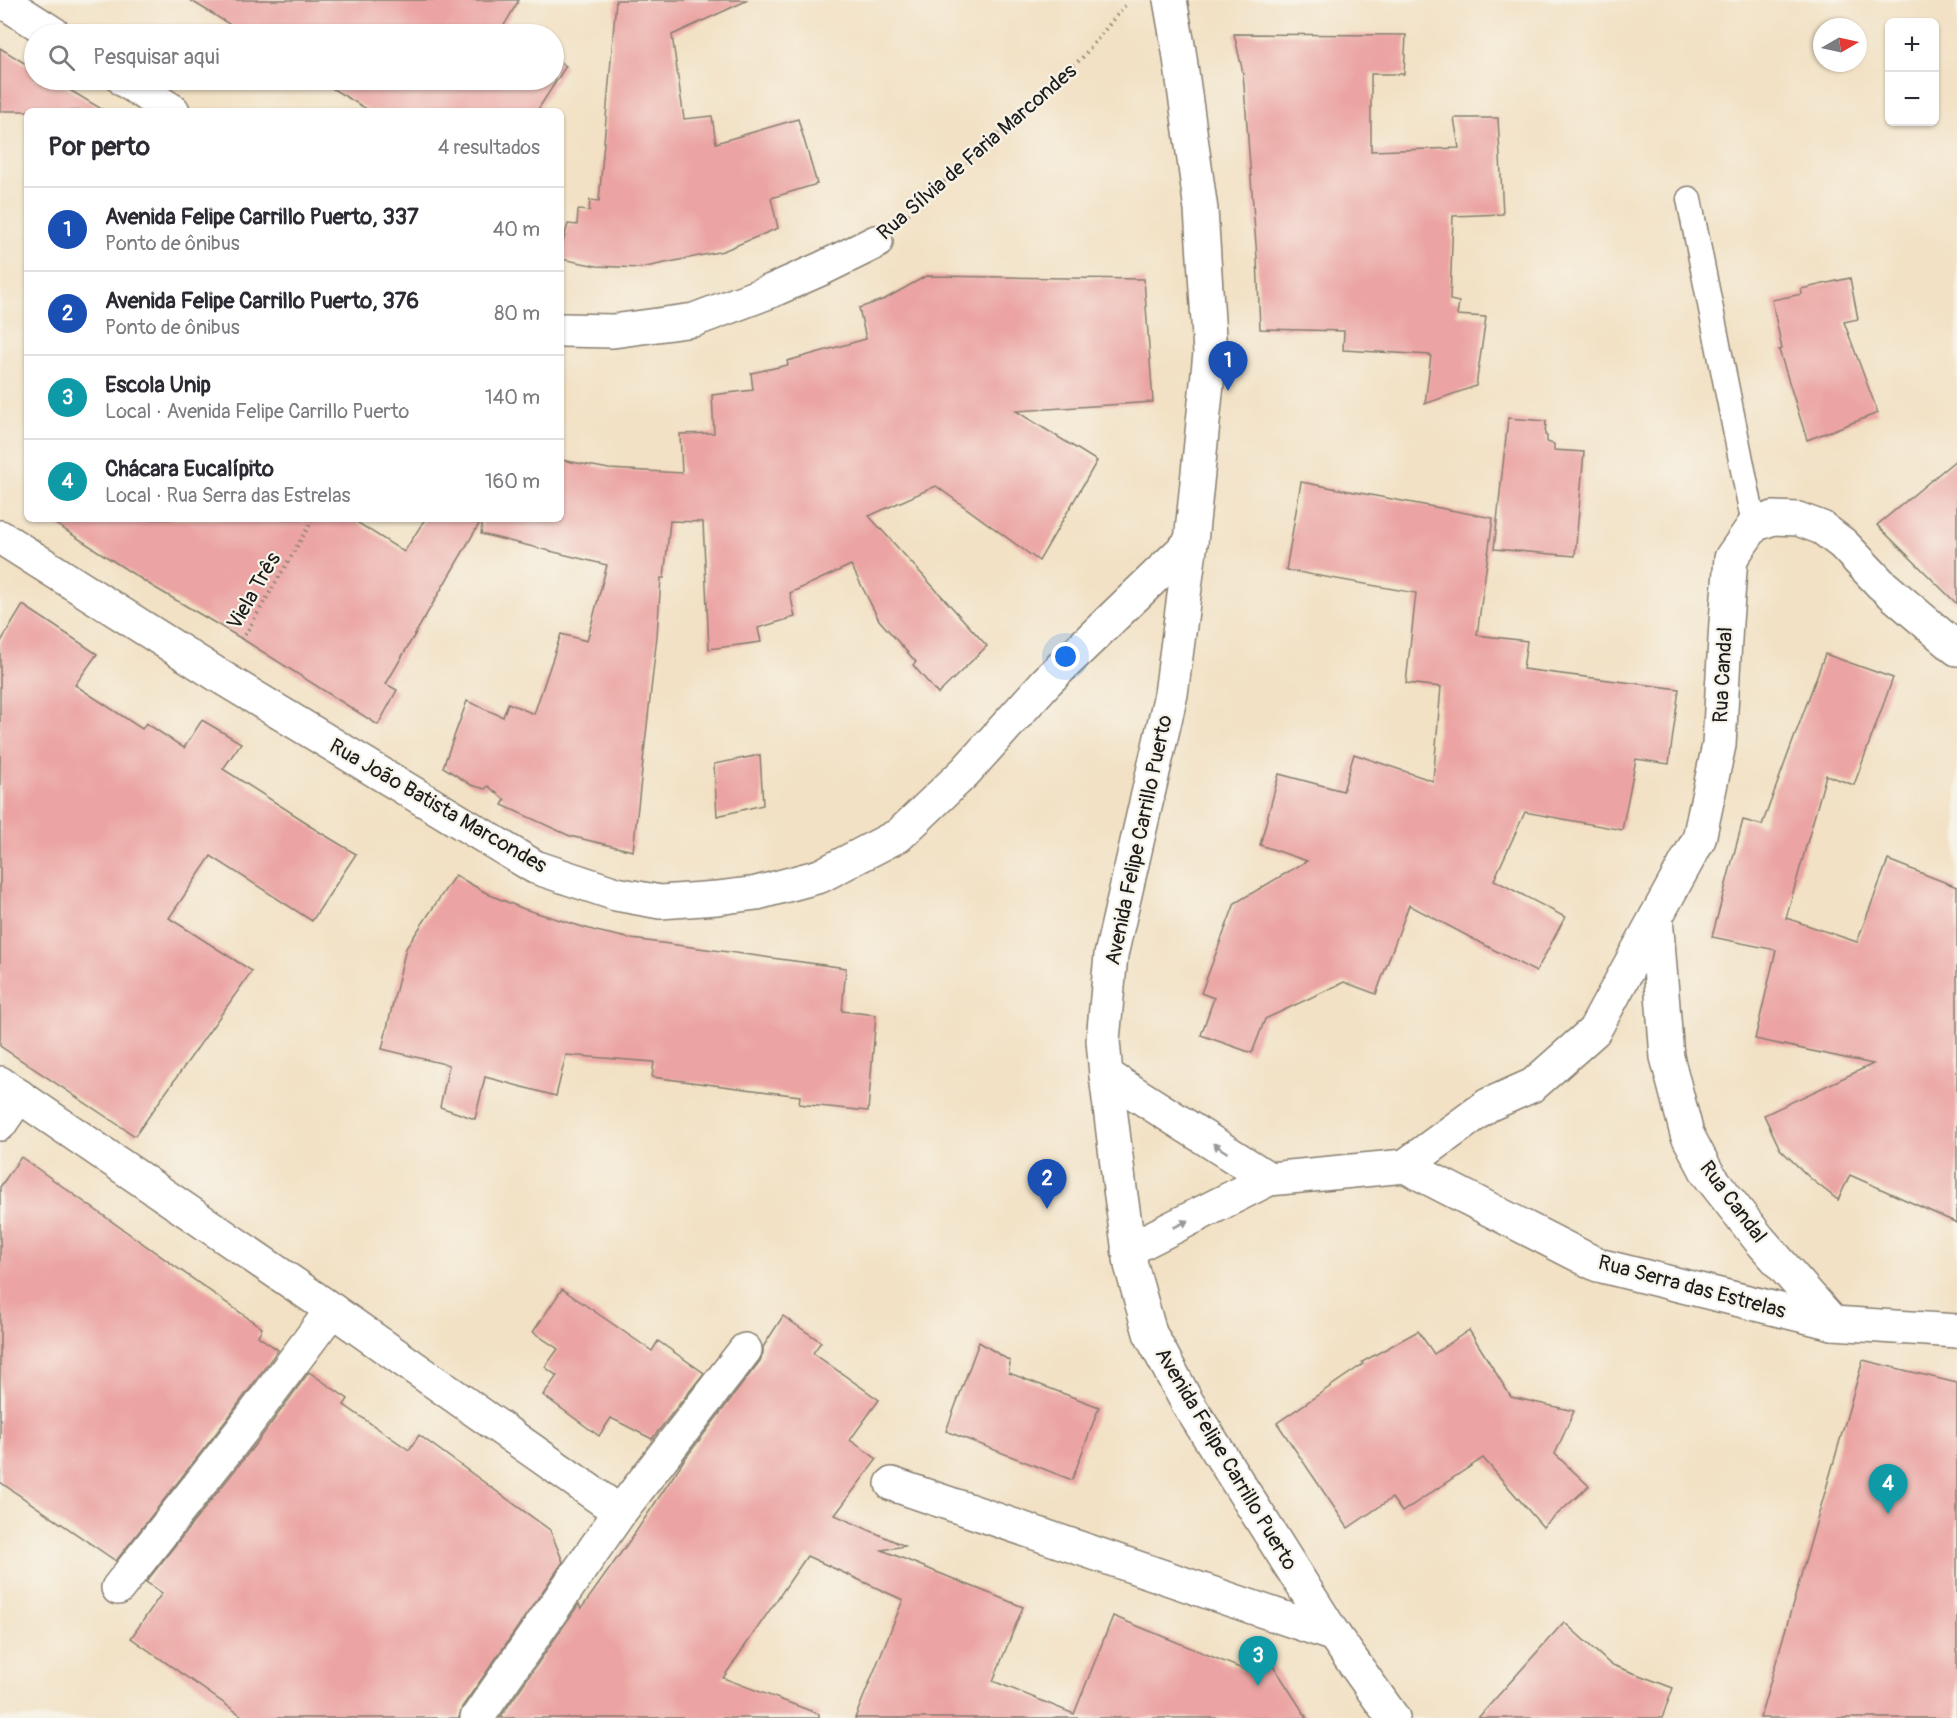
<!DOCTYPE html>
<html lang="pt">
<head>
<meta charset="utf-8">
<style>
  :root { --surface:#fff; --page:#f7f7f7; --text:#2b2b33; --muted:#7c7c81; --line:#e1e1e2; --accent:#c8321e }
  body { margin:0; font-family:Pangolin,sans-serif; background:var(--page); color:var(--text) }
  .controls { position:absolute; right:18px; top:18px; display:grid; overflow:hidden; border-radius:9px; box-shadow:0 2px 4px #0004 }
  .controls button { width:54px; height:54px; display:grid; place-items:center; padding:0; border:0; border-bottom:2px solid var(--line); background:var(--surface); color:var(--text); font:30px sans-serif }
  .compass { position:absolute; left:1813px; top:18px; width:54px; height:54px; border-radius:50%; background:var(--surface); box-shadow:0 2px 4px #0004; rotate:81deg }
  .you { position:absolute; left:1066px; top:657px; width:21px; height:21px; margin:-15px; border:4px solid #fff; border-radius:50%; background:#1a73e8; box-shadow:0 0 0 9px #1a73e833 }
  .badge { display:grid; place-items:center; width:39px; height:39px; border-radius:50%; background:var(--accent); color:#fff; font-size:20px; font-weight:700 }
  .pin { position:absolute; translate:-50% -50px; filter:drop-shadow(0 2px 3px #0008) }
  .pin::after { content:''; position:absolute; top:32px; width:21px; height:18px; background:inherit; clip-path:polygon(0 0,100% 0,50% 100%) }
  .list { margin:0; padding:0; list-style:none }
  h2 { display:flex; justify-content:space-between; align-items:center; height:78px; margin:0; padding:0 24px; font-size:26px }
  h2 small { font-size:20px; font-weight:400; color:var(--muted) }
  .list li { display:grid; grid-template-columns:39px 1fr auto; gap:18px; align-items:center; box-sizing:border-box; height:84px; padding:0 24px; border-top:2px solid var(--line) }
  .list b { display:block; font-size:22px; white-space:nowrap }
  .list p { margin:0; font-size:20px; white-space:nowrap; color:var(--muted) }
  .list em { font-size:20px; font-style:normal; color:var(--muted) }
  .icon { flex:none; width:33px; height:33px; fill:none; stroke:currentColor; stroke-width:2; stroke-linecap:round; stroke-linejoin:round }
  .map { position:relative; flex:none; width:1957px; height:1718px; overflow:hidden }
  .search { position:absolute; background:var(--surface); box-shadow:0 2px 4px #0004; left:24px; top:24px; width:540px; height:66px; display:flex; align-items:center; gap:15px; box-sizing:border-box; padding:0 21px; border-radius:33px; color:var(--muted); font-size:22px }
  .panel { position:absolute; background:var(--surface); box-shadow:0 2px 4px #0004; left:24px; top:108px; width:540px; height:414px; border-radius:9px }
  .map>svg:first-child { display:block }
  .building { fill:#eba4a3 }
  .lines { fill:none; stroke-linecap:round; stroke-linejoin:round }
  .service-casing { stroke:#877e70; stroke-width:27 }
  .minor-casing { stroke:#877e70; stroke-width:36 }
  .tertiary-casing { stroke:#877e70; stroke-width:36 }
  .path { stroke:#877e70; stroke-width:4; stroke-dasharray:1.5 4.5; stroke-linecap:butt }
  .service { stroke:#fff; stroke-width:24 }
  .minor { stroke:#fff; stroke-width:33 }
  .tertiary { stroke:#fff; stroke-width:33 }
  .oneway { fill:#999 }
  .labels { text-anchor:middle; dominant-baseline:central; stroke-width:4.5; stroke-linejoin:round; paint-order:stroke }
  .street-label { font-size:21px; fill:#1c1c1c; stroke:#f7f3e8 }
</style>
</head>
<body>
<div class="map">
<svg width="1957" height="1718" viewBox="0 0 1957 1718">
  <rect width="100%" height="100%" fill="#f7f3e8"/>
  <filter id="ink" filterUnits="userSpaceOnUse"><feTurbulence type="fractalNoise" baseFrequency=".0167" numOctaves="2"/><feDisplacementMap in="SourceGraphic" scale="12" xChannelSelector="R" yChannelSelector="G"/><feConvolveMatrix kernelMatrix="1 2 1 2 8 2 1 2 1" color-interpolation-filters="sRGB"/></filter>
  <filter id="wash" filterUnits="userSpaceOnUse"><feTurbulence type="fractalNoise" baseFrequency=".008" numOctaves="4" result="noise"/><feDisplacementMap in="SourceGraphic" scale="24" xChannelSelector="R" yChannelSelector="G"/><feGaussianBlur stdDeviation="1.35" result="paint"/><feColorMatrix in="noise" values="0 0 0 0 0 0 0 0 0 0 0 0 0 0 0 0 0 1.4 0 .05"/><feComposite in="paint" operator="in"/></filter>
  <g filter="url(#wash)">
    <rect width="100%" height="100%" fill="#f2e1c4"/>
    <g id="blocks">
      <g class="building">
        <path d="M190 0H519L503 27 515 34H245Z"/>
        <path d="M616 0H748L672 35 684 119 712 116 716 143 798 119 817 184 771 198 778 228 723 251 641 268 597 266 561 259V249L568 224 577 225 578 210 589 211 590 200 599 201Z"/>
        <path d="M1234 34 1406 35 1404 74H1371V151L1459 148 1454 118H1498L1503 214 1453 216 1450 300 1459 302 1457 315 1486 317 1476 386 1425 404 1431 355 1343 350 1344 331 1260 329 1257 258 1243 73Z"/>
        <path d="M0 48 34 69V80H53L105 111H0Z"/>
        <path d="M554 58 566 66 537 111H370L318 80H554Z"/>
        <path d="M926 276 1144 279 1153 402 1016 411 1097 461 1039 561 936 486 869 516 987 646 938 694 913 665 916 662 879 620 851 565 790 593 795 617 758 628 761 642 709 649 703 522 670 521 664 578H661L657 636 633 851 570 836 502 805 505 800 488 786 485 789 471 785 443 767 467 701 503 717 508 703 534 714 561 634 587 641 607 565 481 534 483 519H561V460L609 469 682 473 680 434 714 433 712 395 753 390 751 373 788 365 787 361 866 339 859 308 885 299Z"/>
        <path d="M1850 278 1858 319 1844 322 1878 413 1807 440 1779 350 1782 349 1772 300 1802 294 1801 289Z"/>
        <path d="M1508 418 1546 421 1545 435 1547 436V442L1554 444V450L1584 452 1575 556 1494 549Z"/>
        <path d="M1957 459V604L1877 525Z"/>
        <path d="M1301 482 1493 518 1477 635 1527 641 1523 669 1679 689 1669 764 1636 759 1622 830 1525 812 1494 880 1565 917 1536 972 1409 905 1376 994 1344 982 1265 1019 1252 1053 1201 1035 1214 998 1201 993 1235 903 1307 861 1260 845 1279 774 1343 791 1354 754 1433 781 1441 687 1406 683 1416 593 1286 570Z"/>
        <path d="M48 519H352L404 552 425 519H482L386 684 397 690 378 725 244 640 152 586Z"/>
        <path d="M23 605 97 654 75 685 142 729 146 723 184 748 202 720 241 743 223 769 309 824 308 825 356 854 312 921 211 856 169 918 252 971 135 1136 0 1046V643Z"/>
        <path d="M1825 654 1893 678 1854 785 1826 775 1786 918 1857 942 1888 860 1957 887V1223L1850 1175 1838 1200 1811 1179 1780 1149 1764 1115 1873 1064 1755 1039 1776 950 1712 937 1743 820 1762 825Z"/>
        <path d="M760 755 763 805 717 816 714 764Z"/>
        <path d="M455 875 490 895 524 909 596 931 632 939 846 968 842 1011 876 1015 868 1111 799 1104 800 1096 652 1077 654 1062 566 1055 556 1096 485 1077 475 1119 440 1107 449 1065 382 1049 406 948Z"/>
        <path d="M21 1157 262 1328 258 1336 278 1350 228 1418 116 1561 0 1482V1187Z"/>
        <path d="M562 1289 652 1351 658 1341 704 1373 652 1439 611 1418 599 1436 543 1395 557 1376 545 1367 558 1349 533 1332Z"/>
        <path d="M783 1316 821 1342 813 1353 879 1400 850 1440 877 1459 835 1515 905 1546 882 1550 1023 1607 993 1681 1074 1714 1113 1616 1247 1671 1266 1654 1307 1718H855L903 1600 807 1556 723 1678 819 1714V1718H500L579 1604 581 1609 635 1533 684 1460 760 1361 763 1353V1347Z"/>
        <path d="M1469 1330 1511 1397 1574 1411 1555 1454 1589 1486 1543 1527 1483 1458 1402 1512 1392 1498 1348 1528 1277 1423 1363 1364 1362 1362 1418 1331 1434 1354Z"/>
        <path d="M979 1342 1010 1361 1009 1373 1099 1407 1072 1480 946 1431Z"/>
        <path d="M1863 1360 1957 1383V1718H1760Z"/>
        <path d="M309 1372 348 1399 344 1405 409 1450 419 1435 550 1530 563 1562 462 1707 459 1718H245L131 1638 162 1593 146 1582 258 1441Z"/>
        <path d="M1564 1622 1610 1664 1673 1688 1662 1718H1478Z"/>
      </g>
    </g>
  </g>
  <g filter="url(#ink)">
    <use href="#blocks" fill-opacity="0" stroke="#877e70" stroke-width="1.5"/>
    <g class="lines">
      <g class="service-casing">
        <path id="service" d="M1689 199 1754 525"/>
      </g>
      <g class="minor-casing">
        <g id="minor">
          <path d="M1 0 54 34"/>
          <path d="M124 80 173 111"/>
          <path d="M561 330 613 331 694 320 771 291 823 268 876 242"/>
          <path d="M0 537 221 677 535 867 616 894 660 902 717 898 757 893 820 876 899 835 965 772 1047 681 1191 542"/>
          <path d="M1656 917 1667 1057 1687 1134 1708 1174 1759 1239 1833 1323"/>
          <path d="M1106 1075 1269 1179"/>
          <path d="M0 1083 332 1310 620 1512"/>
          <path d="M0 1124 19 1096"/>
          <path d="M1405 1166 1488 1105 1533 1085 1594 1031 1656 917 1699 839 1719 745 1726 622 1731 558 1754 525 1773 518 1798 519 1822 528 1843 544 1881 584 1957 649"/>
          <path d="M1128 1250 1269 1179 1405 1166 1598 1265 1833 1323 1957 1331"/>
          <path d="M892 1484 1334 1635"/>
          <path d="M118 1588 243 1429 332 1310"/>
          <path d="M477 1718 620 1512 745 1350"/>
        </g>
      </g>
      <g class="tertiary-casing">
        <path id="tertiary" d="M1170 0 1179 51 1201 210 1210 353 1191 542 1171 694 1111 955 1103 1040 1106 1075 1120 1189 1131 1265 1150 1333 1187 1402 1334 1635 1393 1718"/>
      </g>
      <g class="path">
        <path d="M908 214 1081 59 1127 3"/>
        <path d="M242 640 313 519"/>
      </g>
      <use href="#service" class="service"/>
      <use href="#minor" class="minor"/>
      <use href="#tertiary" class="tertiary"/>
    </g>
    <defs><path id="oneway-solid" d="M-6-.8H1V-3.2L6.5 0L1 3.2V.8H-6Z" transform="scale(1.5)"/></defs>
    <g class="oneway">
      <use href="#oneway-solid" transform="translate(1220 1148) rotate(-147)"/>
      <use href="#oneway-solid" transform="translate(1181 1224) rotate(-26)"/>
    </g>
  </g>
  <g class="labels">
    <g class="street-label">
      <text transform="translate(977 152) rotate(-41)">Rua Sílvia de Faria Marcondes</text>
      <text transform="translate(254 591) rotate(-60)">Viela Três</text>
      <text transform="translate(1723 675) rotate(-87)">Rua Candal</text>
      <text transform="translate(438 806) rotate(30)">Rua João Batista Marcondes</text>
      <text transform="translate(1139 840) rotate(-78)">Avenida Felipe Carrillo Puerto</text>
      <text transform="translate(1733 1202) rotate(53)">Rua Candal</text>
      <text transform="translate(1692 1287) rotate(15)">Rua Serra das Estrelas</text>
      <text transform="translate(1226 1459) rotate(59)">Avenida Felipe Carrillo Puerto</text>
    </g>
  </g>
</svg>
<div class="controls">
<button>+</button>
<button>−</button>
</div>
<svg class="compass" viewBox="-18 -18 36 36"><path d="M0-13l5 13h-10z" fill="#e53935"/><path d="M0 13l5-13h-10z" fill="#7c7c81"/></svg>
<div class="you"></div>
<div class="pin badge" style="left:1228px;top:391px;background:#1a4fb4">1</div>
<div class="pin badge" style="left:1047px;top:1209px;background:#1a4fb4">2</div>
<div class="pin badge" style="left:1258px;top:1686px;background:#0f9aa8">3</div>
<div class="pin badge" style="left:1888px;top:1514px;background:#0f9aa8">4</div>
<div class="search"><svg class="icon" aria-label="search" viewBox="0 0 24 24"><circle cx="10" cy="10" r="6"/><path d="M15 15l6 6"/></svg>Pesquisar aqui</div>
<section class="panel">
<h2>Por perto<small>4 resultados</small></h2>
<ul class="list">
<li><span class="badge" style="background:#1a4fb4">1</span><div><b>Avenida Felipe Carrillo Puerto, 337</b><p>Ponto de ônibus</p></div><em>40 m</em></li>
<li><span class="badge" style="background:#1a4fb4">2</span><div><b>Avenida Felipe Carrillo Puerto, 376</b><p>Ponto de ônibus</p></div><em>80 m</em></li>
<li><span class="badge" style="background:#0f9aa8">3</span><div><b>Escola Unip</b><p>Local · Avenida Felipe Carrillo Puerto</p></div><em>140 m</em></li>
<li><span class="badge" style="background:#0f9aa8">4</span><div><b>Chácara Eucalípito</b><p>Local · Rua Serra das Estrelas</p></div><em>160 m</em></li>
</ul>
</section>
</div>
</body>
</html>
